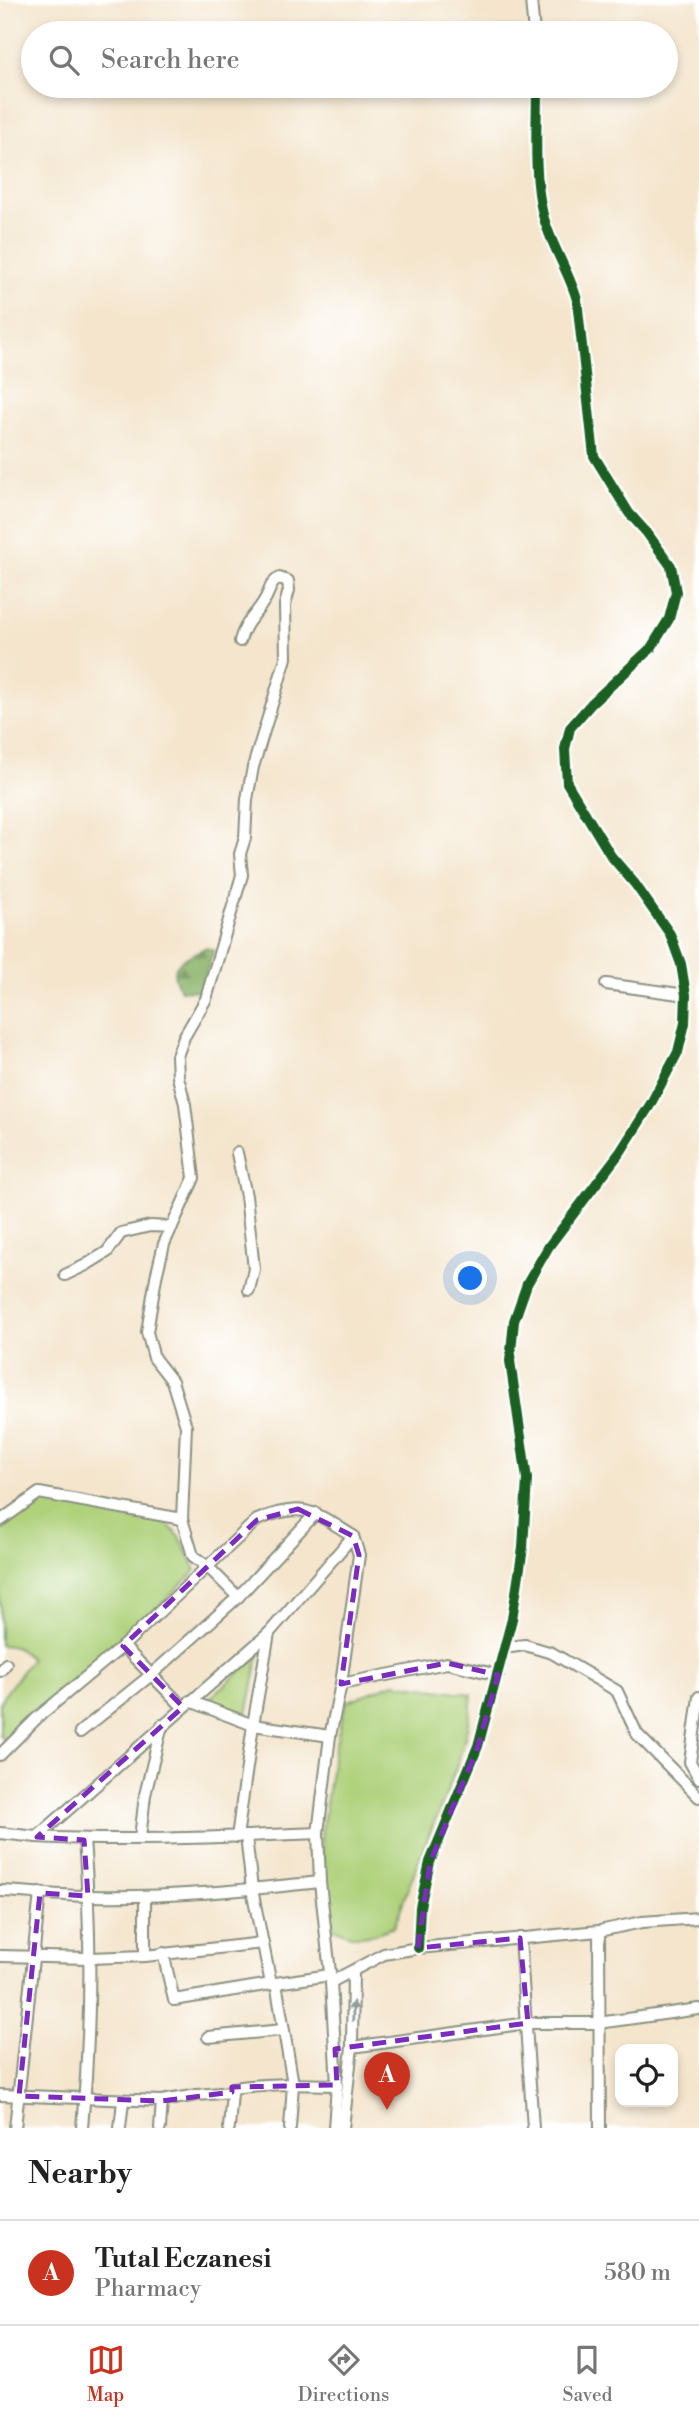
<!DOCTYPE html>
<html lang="en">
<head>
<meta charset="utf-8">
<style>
  :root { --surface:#fff; --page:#f6f6f6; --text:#222; --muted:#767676; --line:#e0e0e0; --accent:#c8321e }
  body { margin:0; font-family:"Libre Bodoni",serif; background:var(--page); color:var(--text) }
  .controls { position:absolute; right:21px; bottom:21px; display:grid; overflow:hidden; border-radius:14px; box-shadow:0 4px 10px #0003 }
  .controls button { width:63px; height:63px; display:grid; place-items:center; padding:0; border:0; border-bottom:2px solid var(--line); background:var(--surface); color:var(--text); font:35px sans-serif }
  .you { position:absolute; left:471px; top:1279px; width:24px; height:24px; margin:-18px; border:5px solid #fff; border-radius:50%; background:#1a73e8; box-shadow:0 0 0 10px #1a73e833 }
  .badge { display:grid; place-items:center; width:46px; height:46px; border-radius:50%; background:var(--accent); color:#fff; font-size:23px; font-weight:700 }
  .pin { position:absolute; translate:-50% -58px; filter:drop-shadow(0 2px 4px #0008) }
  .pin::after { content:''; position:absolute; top:37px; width:24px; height:21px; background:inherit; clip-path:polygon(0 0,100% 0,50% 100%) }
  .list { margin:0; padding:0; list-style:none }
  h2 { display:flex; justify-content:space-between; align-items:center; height:91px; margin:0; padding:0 28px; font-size:30px }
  h2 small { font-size:23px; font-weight:400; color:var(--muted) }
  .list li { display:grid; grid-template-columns:46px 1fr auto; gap:21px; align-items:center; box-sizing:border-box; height:105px; padding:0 28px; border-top:2px solid var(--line) }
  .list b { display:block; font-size:26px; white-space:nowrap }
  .list p { margin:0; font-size:23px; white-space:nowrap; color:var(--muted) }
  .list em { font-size:23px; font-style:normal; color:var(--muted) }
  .icon { flex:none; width:38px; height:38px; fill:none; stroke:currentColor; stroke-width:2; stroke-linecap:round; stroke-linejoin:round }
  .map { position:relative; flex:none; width:699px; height:2128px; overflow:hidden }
  .search { position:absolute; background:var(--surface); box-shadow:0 4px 10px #0003; left:21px; right:21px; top:21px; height:77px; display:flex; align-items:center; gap:18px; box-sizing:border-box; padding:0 24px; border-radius:38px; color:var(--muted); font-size:26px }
  .sheet { height:196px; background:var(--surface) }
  nav { display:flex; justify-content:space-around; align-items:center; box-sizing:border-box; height:98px; border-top:2px solid var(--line); background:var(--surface); font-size:19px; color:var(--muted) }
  nav a { display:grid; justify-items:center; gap:4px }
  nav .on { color:var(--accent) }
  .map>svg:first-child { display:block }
  .forest { fill:url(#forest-firs); stroke:#55784f; stroke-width:2 }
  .park { fill:#afd17a; stroke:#678757; stroke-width:2 }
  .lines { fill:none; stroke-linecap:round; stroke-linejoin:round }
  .minor-casing { stroke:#8a9180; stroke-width:14 }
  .minor { stroke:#fff; stroke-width:10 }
  .cycleway-casing { stroke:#fff; stroke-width:15 }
  .cycleway { stroke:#1b5e20; stroke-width:10 }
  .oneway { fill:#8f9e9a }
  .marked { fill:none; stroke:#7b2cbf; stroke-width:5; stroke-dasharray:14 9; stroke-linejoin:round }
</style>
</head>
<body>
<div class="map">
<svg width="699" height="2128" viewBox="0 0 699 2128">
  <defs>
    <pattern id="forest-firs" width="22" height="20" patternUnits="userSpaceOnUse" patternTransform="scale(1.75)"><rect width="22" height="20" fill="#8bb36a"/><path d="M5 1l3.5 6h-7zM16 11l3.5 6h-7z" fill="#719358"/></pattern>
  </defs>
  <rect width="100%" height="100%" fill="#fff"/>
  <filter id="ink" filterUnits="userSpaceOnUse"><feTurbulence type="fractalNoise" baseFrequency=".0143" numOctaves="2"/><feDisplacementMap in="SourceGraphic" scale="14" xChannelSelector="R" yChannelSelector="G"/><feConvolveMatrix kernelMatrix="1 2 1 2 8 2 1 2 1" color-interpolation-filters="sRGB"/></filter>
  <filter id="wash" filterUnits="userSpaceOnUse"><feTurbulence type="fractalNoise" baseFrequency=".00686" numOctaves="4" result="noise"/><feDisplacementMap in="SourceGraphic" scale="28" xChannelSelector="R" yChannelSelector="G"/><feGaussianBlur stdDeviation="1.57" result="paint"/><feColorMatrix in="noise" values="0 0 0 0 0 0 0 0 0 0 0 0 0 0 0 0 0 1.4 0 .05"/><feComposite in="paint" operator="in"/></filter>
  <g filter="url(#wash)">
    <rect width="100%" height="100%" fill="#f4e5cc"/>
    <path class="forest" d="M205 948 214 950 200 991 181 990C163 965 185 958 205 948Z"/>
    <g class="park">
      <path d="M43 1497 166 1523 180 1537 196 1570C136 1629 74 1690 6 1741L0 1735V1701L31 1659 15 1646 0 1645V1528Z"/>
      <path d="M259 1655 247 1714 209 1699Z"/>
      <path d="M394 1683 472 1694C469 1745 446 1795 426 1842 415 1870 404 1898 394 1927 365 1937 353 1942 327 1923L321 1837 334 1751 346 1702Z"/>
    </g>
  </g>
  <g filter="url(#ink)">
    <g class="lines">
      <g class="minor-casing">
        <g id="minor">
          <path d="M531 0 534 33"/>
          <path d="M606 984 686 995"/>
          <path d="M237 1153 246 1196 254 1269 249 1290"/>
          <path d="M65 1275 86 1265 107 1252 121 1233 150 1226 172 1227"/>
          <path d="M0 1521 39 1493 182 1519"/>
          <path d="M238 1597 208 1567 193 1556 182 1519 186 1426 172 1381 154 1358 147 1332 156 1277 164 1244 194 1178 185 1104 178 1077 177 1056 184 1037 206 999 242 875 240 854 245 838 247 799 253 767 286 658 285 605 289 590 288 581 279 578C269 584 270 592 264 601 255 616 244 623 240 641"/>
          <path d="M269 1633 253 1725 330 1736"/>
          <path d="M123 1646 183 1707"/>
          <path d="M504 1648 525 1645 552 1653 617 1691 637 1734 699 1797"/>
          <path d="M0 1671 6 1664"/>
          <path d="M341 1684 447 1663 498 1675"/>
          <path d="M699 1697 690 1762 699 1778"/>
          <path d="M190 1701 253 1725 237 1837"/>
          <path d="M80 1732 151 1675 238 1597 316 1513"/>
          <path d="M0 1755 38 1717 123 1646 257 1520C303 1501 313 1511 353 1536L269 1633 37 1837 0 1833"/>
          <path d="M246 1836 252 1889 271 1984 276 1983 293 2084 290 2128"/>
          <path d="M37 1837C131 1842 225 1837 318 1833"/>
          <path d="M140 1838 145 1795 162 1725"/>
          <path d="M0 1891C30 1892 61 1896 91 1896 168 1898 244 1890 320 1882"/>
          <path d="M599 1931 600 2128"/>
          <path d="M520 1938 533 2128"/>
          <path d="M418 1948 420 1907 430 1862 478 1746 512 1619 523 1548 527 1479 510 1361 514 1321 527 1284 549 1246 621 1151 650 1105 678 1052 685 1023 686 995 681 964 670 934 635 884 611 856 567 783 565 749 570 728 591 704 651 648 669 619 676 592 671 566 647 533 629 513 594 456 577 300C569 271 551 246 543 215 533 174 537 128 537 86"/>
          <path d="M163 1953 174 2000 271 1984"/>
          <path d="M0 1956 90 1958 145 1956 263 1943"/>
          <path d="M145 1956V1896"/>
          <path d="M331 1982 384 1954 418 1948 599 1931 642 1922 699 1918"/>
          <path d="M276 1983 330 1975"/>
          <path d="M208 2037 283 2030"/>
          <path d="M352 2047 528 2023H598L699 2009"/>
          <path d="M0 2095 162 2101 197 2095 232 2092V2088C267 2083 302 2084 337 2085"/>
          <path d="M15 2128 40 1893"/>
          <path d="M82 2128C91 2032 92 1936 84 1840"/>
          <path d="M120 2128 123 2101"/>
          <path d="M160 2128 162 2101"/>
          <path d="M229 2128 232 2092"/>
          <path d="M334 2128 337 2085 331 1982 320 1882 318 1833 330 1736 341 1684 359 1555 353 1536"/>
          <path d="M343 2128 352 2047 353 1971"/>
        </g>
      </g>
      <use href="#minor" class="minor"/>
      <g class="cycleway-casing">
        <path id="cycleway" d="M418 1948 420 1907 430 1862 478 1746 512 1619 523 1548 527 1479 510 1361 514 1321 527 1284 549 1246 621 1151 650 1105 678 1052 685 1023 686 995 681 964 670 934 635 884 611 856 567 783 565 749 570 728 591 704 651 648 669 619 676 592 671 566 647 533 629 513 594 456 577 300C569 271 551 246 543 215 533 174 537 128 537 86"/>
      </g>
      <use href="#cycleway" class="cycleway"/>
    </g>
    <defs><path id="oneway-solid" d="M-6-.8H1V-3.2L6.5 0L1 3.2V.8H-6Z" transform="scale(1.75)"/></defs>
    <use class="oneway" href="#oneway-solid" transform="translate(353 2011) rotate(-89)"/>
  </g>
  <path class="marked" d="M298 1509 353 1536 359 1555 341 1684 447 1663 498 1675 478 1746 430 1862 418 1948 520 1938 528 2023 335 2049 337 2085 232 2087V2092L162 2101 19 2096 40 1893 88 1896 84 1840 37 1837 183 1707 123 1646 257 1520Z"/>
</svg>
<div class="controls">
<button><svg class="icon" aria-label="locate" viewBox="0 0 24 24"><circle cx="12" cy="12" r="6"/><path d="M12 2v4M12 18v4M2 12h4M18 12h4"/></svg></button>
</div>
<div class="you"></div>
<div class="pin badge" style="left:387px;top:2110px">A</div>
<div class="search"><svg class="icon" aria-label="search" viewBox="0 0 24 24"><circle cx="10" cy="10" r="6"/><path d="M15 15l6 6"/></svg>Search here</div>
</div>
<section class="sheet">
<h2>Nearby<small></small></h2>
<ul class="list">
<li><span class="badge">A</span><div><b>Tutal Eczanesi</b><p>Pharmacy</p></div><em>580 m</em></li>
</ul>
</section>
<nav>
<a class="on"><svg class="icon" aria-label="map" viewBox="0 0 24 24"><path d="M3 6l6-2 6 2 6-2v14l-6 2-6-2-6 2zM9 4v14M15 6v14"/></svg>Map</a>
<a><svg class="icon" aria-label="directions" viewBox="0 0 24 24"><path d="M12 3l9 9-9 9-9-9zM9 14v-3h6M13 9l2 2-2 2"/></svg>Directions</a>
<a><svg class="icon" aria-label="saved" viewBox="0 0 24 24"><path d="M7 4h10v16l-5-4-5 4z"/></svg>Saved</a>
</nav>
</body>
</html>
